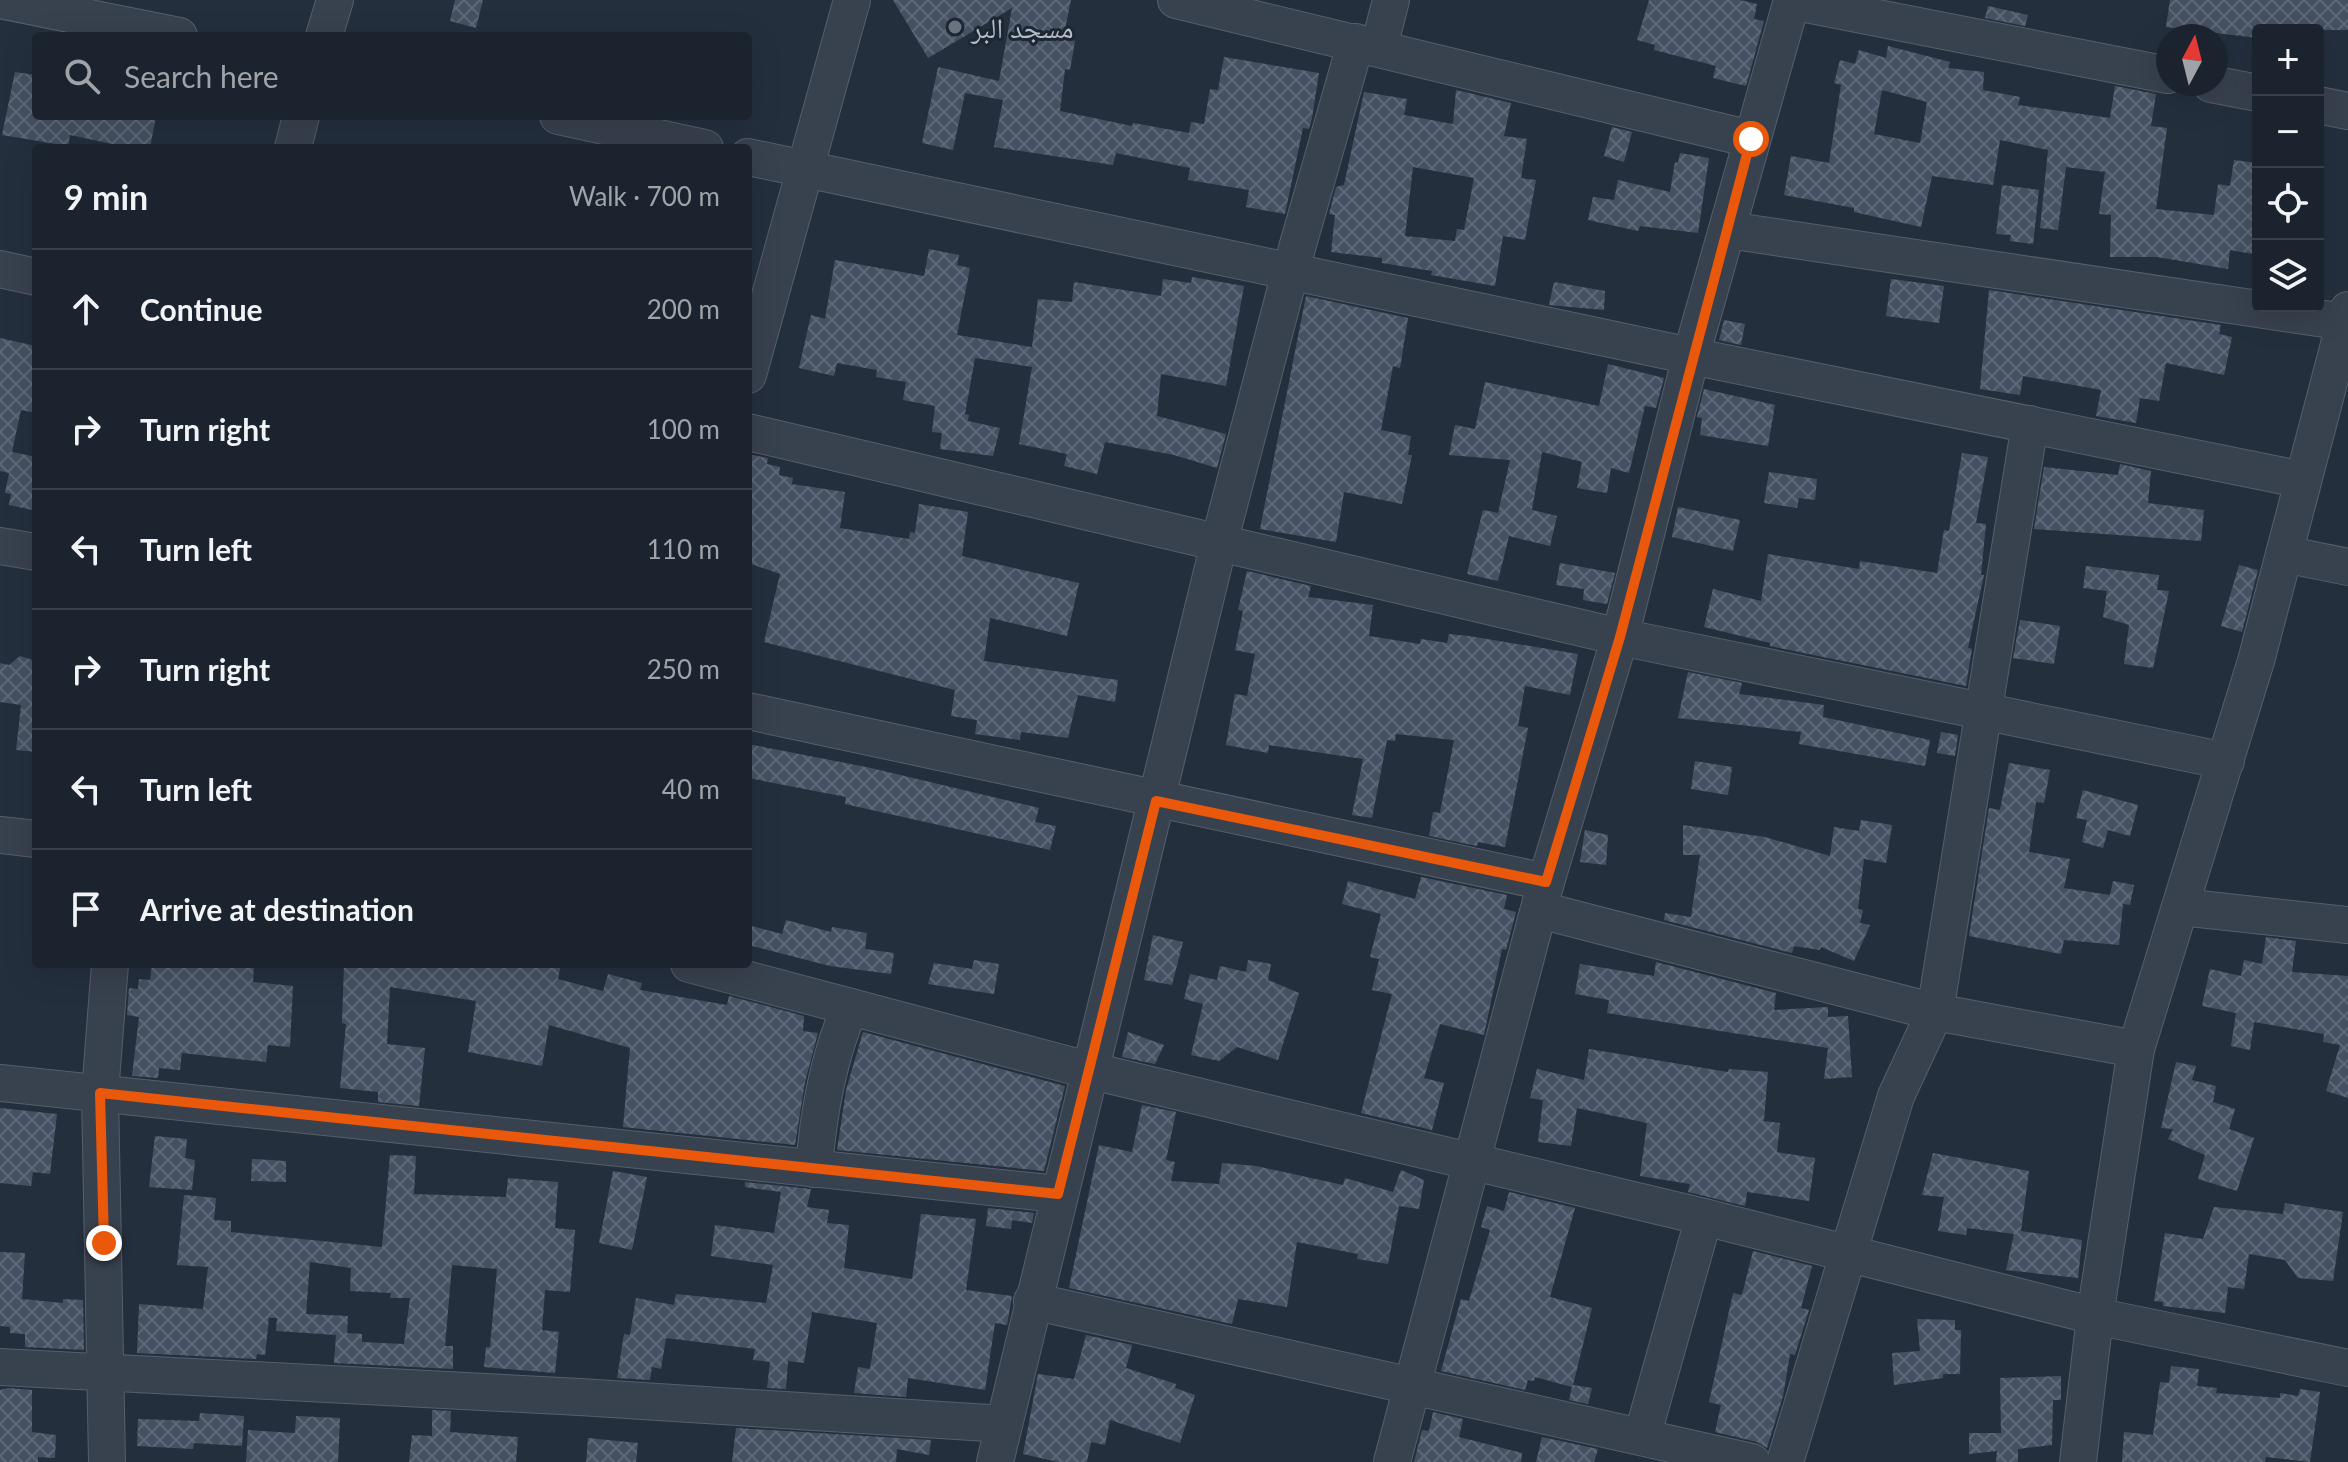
<!DOCTYPE html>
<html lang="en">
<head>
<meta charset="utf-8">
<style>
  :root { --surface:#1b232e; --page:#242b36; --text:#f1f3f6; --muted:#a0a4aa; --line:#39404a }
  body { margin:0; font-family:Lato,"Noto Naskh Arabic",sans-serif; background:var(--page); color:var(--text) }
  .controls { position:absolute; right:24px; top:24px; display:grid; overflow:hidden; border-radius:8px; box-shadow:0 8px 32px #0002 }
  .controls button { width:72px; height:72px; display:grid; place-items:center; padding:0; border:0; border-bottom:2px solid var(--line); background:var(--surface); color:var(--text); font:40px sans-serif }
  .compass { position:absolute; left:2156px; top:24px; width:72px; height:72px; border-radius:50%; background:var(--surface); box-shadow:0 8px 32px #0002; rotate:7deg }
  .stop { position:absolute; width:24px; height:24px; margin:-18px; border:6px solid #ea580c; border-radius:50%; background:#fff }
  .stop.end { background:#ea580c; border-color:#fff; box-shadow:0 2px 8px #0008 }
  .list { margin:0; padding:0; list-style:none }
  h2 { display:flex; justify-content:space-between; align-items:center; height:104px; margin:0; padding:0 32px; font-size:34px }
  h2 small { font-size:26px; font-weight:400; color:var(--muted) }
  .list li { display:grid; grid-template-columns:52px 1fr auto; gap:24px; align-items:center; box-sizing:border-box; height:120px; padding:0 32px; border-top:2px solid var(--line) }
  .list b { display:block; font-size:30px; white-space:nowrap }
  .list em { font-size:26px; font-style:normal; color:var(--muted) }
  .icon { flex:none; width:44px; height:44px; fill:none; stroke:currentColor; stroke-width:2; stroke-linecap:round; stroke-linejoin:round }
  .map { position:relative; flex:none; width:2348px; height:1462px; overflow:hidden }
  .search { position:absolute; background:var(--surface); box-shadow:0 8px 32px #0002; left:32px; top:32px; width:720px; height:88px; display:flex; align-items:center; gap:20px; box-sizing:border-box; padding:0 28px; border-radius:8px; color:var(--muted); font-size:30px }
  .panel { position:absolute; background:var(--surface); box-shadow:0 8px 32px #0002; left:32px; top:144px; width:720px; height:824px; border-radius:8px }
  .map>svg:first-child { display:block }
  .building { fill:url(#building-cross-hatch); fill-rule:evenodd }
  .lines { fill:none; stroke-linecap:round; stroke-linejoin:round }
  .minor-casing { stroke:#565f6c; stroke-width:38 }
  .minor { stroke:#38414e; stroke-width:36 }
  .route { stroke:#ea580c; stroke-width:10 }
  .worship-dot { fill:#6b7280; stroke:#1d2633; stroke-width:3 }
  .labels { text-anchor:middle; dominant-baseline:central; stroke-width:6; stroke-linejoin:round; paint-order:stroke }
  .poi-label { font-size:28px; fill:#b4bcc9; stroke:#1d2633; text-anchor:start }
</style>
</head>
<body>
<div class="map">
<svg width="2348" height="1462" viewBox="0 0 2348 1462">
  <defs>
    <pattern id="building-cross-hatch" width="8" height="8" patternUnits="userSpaceOnUse" patternTransform="scale(2)"><rect width="8" height="8" fill="#455162"/><path d="M0 0l8 8M0 8l8-8" fill="none" stroke="#5d6877"/></pattern>
  </defs>
  <rect width="100%" height="100%" fill="#242f3e"/>
  <g class="building">
    <path d="M455 0H483L476 28 450 21Z"/>
    <path d="M893 0H1071L1063 39 1075 41 1070 70 1065 69 1060 111 1132 126 1133 123 1189 133 1191 122 1204 124 1210 89 1218 90 1224 57 1319 73 1312 118 1309 129 1303 128 1285 214 1246 207 1249 190 1188 180 1190 168 1116 153 1113 165 994 147 1003 100 965 93 953 150 922 143 938 67 999 81 1012 8 928 58Z"/>
    <path d="M1649 0H1740L1757 4 1754 19 1764 21 1746 86 1713 78 1716 66 1654 50 1655 45 1637 40Z"/>
    <path d="M2170 0H2348V30H2258V38L2166 27Z"/>
    <path d="M1988 6 2028 15 2025 26 1985 18Z"/>
    <path d="M1888 46 1950 62 1948 68 1984 72 1983 90 2020 97 2018 105 2110 118 2115 86 2156 94 2151 126 2167 128 2156 209 2214 215 2218 184 2230 186 2234 160 2258 163V223L2253 254 2230 250 2228 269 2157 257H2110L2111 215 2099 214 2105 172 2066 167 2058 230 2040 228 2048 150 2000 140 1993 185 1932 176 1921 227 1854 212V208L1784 195 1791 156 1829 163 1841 85 1834 83 1840 60 1855 64 1859 50 1886 58ZM1882 90 1927 102 1920 143 1874 134Z"/>
    <path d="M15 72 36 75V116H156L150 148H117V145L70 135 68 146 2 135Z"/>
    <path d="M1456 90 1511 103 1504 136 1527 139 1521 178 1536 180 1525 240 1503 236 1495 286 1431 275 1432 271 1382 263V258L1331 252 1335 215 1329 214 1336 187 1344 185 1364 92 1407 99 1404 115 1453 124ZM1413 167 1474 178 1464 230 1457 229 1455 241 1405 236Z"/>
    <path d="M1612 127 1632 132 1624 162 1604 156Z"/>
    <path d="M1680 153 1709 158 1698 233 1640 226 1638 231 1588 220 1593 197 1614 200 1618 180 1670 192 1675 162 1678 163Z"/>
    <path d="M2002 185 2039 190 2033 244 2010 241 2011 235 1996 234Z"/>
    <path d="M929 249 959 255 957 265 970 268 957 335 1032 347 1038 299 1072 302 1074 282 1161 296 1163 279 1191 283 1192 277 1244 286 1226 386 1161 374 1157 416 1226 434 1217 468 1174 455 1105 442 1097 474 1064 466 1067 454 1019 444 1032 367 975 358 965 414 969 415 968 421 1000 428 993 456 940 449 942 433 932 432 935 406 903 400 906 382 876 377 877 370 837 363 834 376 799 368 811 315 825 319 835 260 924 276Z"/>
    <path d="M1891 279 1944 286 1939 323 1886 316Z"/>
    <path d="M1554 282 1605 291 1604 310 1549 305Z"/>
    <path d="M1989 290 2221 325 2219 334 2232 337 2224 375 2166 363 2159 401 2140 398 2136 423 2096 416 2101 390 2023 376 2020 395 1980 389Z"/>
    <path d="M1306 296 1408 318 1400 368 1393 366 1381 430 1411 436 1408 455H1412L1402 504 1344 492 1336 542 1260 529Z"/>
    <path d="M1724 320 1745 324 1741 345 1719 340Z"/>
    <path d="M0 338 36 346V413L21 410 12 452 36 457 32 510 9 505 11 494 5 493 9 473 0 471Z"/>
    <path d="M1608 364 1664 378 1656 408 1645 406 1629 473 1611 468 1607 493 1577 488 1582 462 1542 452 1532 510 1557 516 1550 546 1509 536 1498 581 1467 574 1483 510 1498 513 1510 460 1449 455 1455 425 1475 429 1485 382 1599 406Z"/>
    <path d="M1704 389 1775 405 1768 446 1700 435 1702 418 1697 417Z"/>
    <path d="M1962 453 1988 457 1976 523 1986 524 1981 575H1984L1968 648 1972 649 1966 686 1770 646V643L1704 627 1713 589 1761 601 1768 554 1859 569 1860 561 1937 573 1944 530 1949 531Z"/>
    <path d="M748 454 768 458 767 464 780 467 779 475 793 478 792 484 845 492 840 528 909 539 910 532 915 533 919 504 968 512 962 556 1079 583 1067 636 990 618 984 661 1118 680 1115 702 1078 695 1068 738 1021 732 1020 740 975 734 977 720 951 716 955 690 764 642 780 574 748 563Z"/>
    <path d="M2120 464 2151 471 2148 503 2204 510 2201 541 2034 529 2044 467 2118 475Z"/>
    <path d="M1769 472 1817 479 1815 500 1799 498 1797 508 1764 503Z"/>
    <path d="M1678 507 1740 520 1733 551 1672 537Z"/>
    <path d="M1560 563 1615 573 1607 604 1583 600 1584 589 1556 585Z"/>
    <path d="M2239 565 2258 570 2242 632 2221 626Z"/>
    <path d="M2086 566 2159 575 2157 590 2169 591 2153 668 2124 664 2129 625 2103 617 2107 591 2083 588Z"/>
    <path d="M1247 571 1311 586 1308 597 1373 605 1369 636 1420 644 1421 639 1447 643 1449 634 1469 636 1578 654 1570 695 1525 686 1518 726 1528 728 1505 847 1478 842 1477 846 1429 836 1433 812 1440 813 1454 740 1396 734 1395 741 1387 740 1372 818 1352 815 1363 759 1269 745 1268 753 1226 745 1235 694 1247 696 1255 654 1235 650 1243 611 1238 610Z"/>
    <path d="M2020 620 2060 626 2054 664 2013 658Z"/>
    <path d="M20 656 36 661V752L16 750 21 705 0 702V663L9 665Z"/>
    <path d="M1688 672 1742 683 1739 694 1824 705 1823 717 1930 740 1925 766 1799 744 1801 732 1678 718Z"/>
    <path d="M1941 732 1958 735 1955 756 1937 753Z"/>
    <path d="M748 744 871 768 1039 808 1035 822 1056 826 1050 850 845 804 846 797 748 778Z"/>
    <path d="M1695 761 1732 767 1728 795 1691 789Z"/>
    <path d="M2009 763 2050 770 2044 803 2036 802 2029 852 2070 859 2064 888 2110 895 2113 881 2134 885 2130 905 2123 904 2119 945 2064 940 2061 954 1969 936 1989 808 2000 810Z"/>
    <path d="M2083 790 2138 805 2130 836 2108 830 2103 848 2082 842 2087 820 2076 818Z"/>
    <path d="M1861 820 1892 825 1886 863 1864 859 1858 909 1863 910 1860 923 1870 925 1854 961 1821 947 1820 950 1794 946 1792 953 1664 920 1665 913 1691 917 1700 855H1683V825L1765 837 1830 856 1834 827 1859 831Z"/>
    <path d="M1585 830 1608 835 1606 865 1580 862Z"/>
    <path d="M1421 877 1507 895 1504 909 1516 912 1506 950 1502 949 1484 1035 1440 1024 1424 1078 1444 1083 1432 1130 1361 1113 1392 994 1372 990 1379 959 1370 957 1381 914 1342 904 1348 881 1415 899Z"/>
    <path d="M786 920 831 932 832 927 867 933 865 949 894 953 891 974 830 966 748 945V925L782 934Z"/>
    <path d="M1153 935 1183 942 1172 985 1144 980Z"/>
    <path d="M2266 937 2296 941 2292 972 2348 976V1098L2326 1091 2340 1045 2323 1042 2324 1034 2254 1022 2250 1050 2231 1046 2236 1013 2202 1006 2210 969 2241 976 2244 960 2262 964Z"/>
    <path d="M974 960 999 964 994 994 928 984 934 963 972 969Z"/>
    <path d="M1248 960 1271 964 1268 980 1299 993 1278 1060 1237 1047 1219 1061 1191 1055 1203 1004 1184 999 1190 974 1217 980 1220 966 1246 972Z"/>
    <path d="M1656 962 1776 993 1774 1010 1828 1007V1017L1848 1016 1852 1077 1824 1079 1828 1048 1607 1013 1609 1000 1575 994 1580 964 1654 976Z"/>
    <path d="M152 964H254L253 982 293 986 290 1047 268 1045 266 1062 182 1053 180 1070 159 1068 158 1078 132 1076 139 1017 127 1015 129 988 138 989 139 979 150 980Z"/>
    <path d="M344 964H561L558 979 603 991 608 974 642 983 640 990 727 1005 729 996 804 1016 803 1031 818 1033 805 1082 795 1145 623 1127 630 1048 549 1025 542 1066 468 1052 476 1001 390 987 387 1044 425 1048 419 1106 378 1102V1092L340 1088 346 1024 342 1023Z"/>
    <path d="M863 1032 1065 1086 1044 1171 837 1150 846 1090Z"/>
    <path d="M1128 1032 1164 1045 1155 1064 1122 1057Z"/>
    <path d="M1589 1049 1728 1072 1729 1069 1768 1072 1764 1121 1780 1123 1777 1152 1815 1158 1809 1201 1747 1192 1745 1206 1688 1192 1690 1184 1640 1176 1647 1123 1577 1108 1571 1146 1538 1142 1543 1100 1530 1098 1537 1069 1584 1080Z"/>
    <path d="M2176 1062 2196 1066 2192 1080 2216 1086 2213 1102 2235 1109 2229 1129 2254 1138 2237 1191 2198 1179 2205 1155 2168 1139 2173 1129 2161 1128Z"/>
    <path d="M1142 1105 1176 1112 1166 1160 1175 1162 1171 1181 1219 1184 1222 1163 1256 1166 1343 1185 1345 1178 1393 1192 1401 1170 1424 1180 1419 1209 1399 1206 1388 1264 1357 1259 1358 1254 1297 1242 1287 1307 1238 1299 1232 1324 1069 1288 1099 1145 1132 1152Z"/>
    <path d="M0 1108 57 1114 50 1174 33 1172 31 1186 0 1183Z"/>
    <path d="M155 1136 187 1139 185 1158 195 1160 192 1190 149 1187Z"/>
    <path d="M1933 1153 2029 1171 2021 1231 2082 1240 2078 1278 2006 1270 2014 1234 1967 1228 1966 1235 1938 1231 1944 1197 1922 1195Z"/>
    <path d="M390 1155 416 1156 414 1194 506 1197 508 1178 558 1182 555 1228 575 1230 570 1292 545 1290 542 1330 559 1332 555 1373 484 1367 486 1347H490L497 1269 452 1265 445 1346H453V1369L334 1363 336 1335 276 1331 277 1318H269L265 1355 257 1354 256 1359 137 1353 139 1304 203 1309 208 1267 177 1265 184 1195 216 1198 214 1220 231 1221V1232L382 1247ZM310 1262 351 1268 350 1291 391 1293 390 1298H410L404 1344 362 1342V1334L347 1333 348 1316 306 1314Z"/>
    <path d="M252 1159 286 1161V1182L251 1181Z"/>
    <path d="M613 1171 647 1177 632 1250 599 1243Z"/>
    <path d="M745 1182 811 1189 807 1207 829 1210 827 1223 849 1225 844 1268 912 1279 921 1214 976 1219 966 1290 1012 1296 1007 1325 995 1323 985 1390 908 1378 906 1397 854 1393 858 1367 870 1369 877 1323 812 1312 804 1363 788 1361 786 1389 767 1388 770 1362 753 1360 755 1349 666 1338 661 1369 652 1367 650 1380 617 1378 624 1334 630 1335 636 1298 674 1305 676 1294 766 1303 773 1265 711 1256 715 1225 774 1233 781 1192 745 1187Z"/>
    <path d="M1509 1192 1575 1208 1550 1297 1592 1308 1573 1385 1592 1388 1588 1404 1569 1400 1572 1387 1535 1377 1534 1381 1528 1380 1525 1390 1441 1371 1461 1299 1469 1301 1490 1230 1481 1227 1487 1206 1504 1211Z"/>
    <path d="M2285 1203 2343 1212 2333 1281 2298 1278 2285 1260 2249 1254 2244 1289 2228 1287 2225 1313 2163 1306V1302L2154 1301 2165 1233 2203 1239 2214 1207 2283 1214Z"/>
    <path d="M988 1208 1034 1213 1032 1223 1012 1220 1011 1229 986 1226Z"/>
    <path d="M1753 1251 1812 1266 1801 1308 1809 1310 1795 1355 1790 1354 1783 1396 1767 1448 1757 1442 1715 1432 1721 1405 1709 1402 1733 1293 1742 1295Z"/>
    <path d="M0 1252 25 1253 22 1299 63 1303V1299L83 1300 84 1350 25 1347V1334L10 1333V1327L0 1326Z"/>
    <path d="M1917 1319 1955 1320V1330H1961L1960 1374H1943V1378L1894 1385 1892 1353 1920 1351Z"/>
    <path d="M1086 1335 1132 1345 1126 1368 1176 1384 1175 1388 1195 1395 1180 1443 1110 1420 1105 1445 1091 1442 1087 1462H1058L1023 1454 1038 1374 1074 1379Z"/>
    <path d="M2171 1366 2199 1369 2197 1386 2217 1388 2216 1393 2280 1398V1393L2298 1396 2300 1389 2320 1392 2310 1462 2266 1457 2265 1462H2122L2124 1432 2153 1435 2160 1382 2169 1383Z"/>
    <path d="M2061 1376V1400H2053L2052 1445 2018 1449V1462H1996L1997 1451 1969 1454V1433H2001L2000 1378Z"/>
    <path d="M8 1388 32 1390V1432L56 1435 55 1458 38 1457V1462H0V1390Z"/>
    <path d="M432 1410 451 1411 450 1432 518 1437 516 1462H409L412 1435 432 1436Z"/>
    <path d="M1433 1412 1463 1419 1459 1437 1522 1453 1521 1462H1414L1422 1430 1429 1431Z"/>
    <path d="M200 1413 244 1416 242 1446 194 1443 193 1449 137 1446 138 1419 199 1421Z"/>
    <path d="M296 1416 340 1418 338 1462H246L248 1430 295 1433Z"/>
    <path d="M736 1428 931 1440 929 1455 897 1449 896 1462H732Z"/>
    <path d="M1542 1437 1598 1449 1594 1462H1536Z"/>
    <path d="M588 1438 638 1443 636 1462H586Z"/>
  </g>
  <g class="lines">
    <g class="minor-casing">
      <g id="minor">
        <path d="M0 0 179 36"/>
        <path d="M1176 0 1751 139"/>
        <path d="M1791 1 2168 75"/>
        <path d="M324 36 335 0"/>
        <path d="M1379 47 1391 0"/>
        <path d="M2211 84 2258 93"/>
        <path d="M2318 105 2348 111"/>
        <path d="M558 116 705 148"/>
        <path d="M293 148 301 116"/>
        <path d="M748 157 1691 356 2303 480"/>
        <path d="M1728 230 2345 322"/>
        <path d="M0 269 36 277"/>
        <path d="M748 375 852 0"/>
        <path d="M748 432 1620 637 2226 761"/>
        <path d="M0 546 36 552"/>
        <path d="M2284 554 2348 567"/>
        <path d="M748 711 1546 882"/>
        <path d="M0 835 36 839"/>
        <path d="M2181 907 2348 925"/>
        <path d="M1540 910 1935 1012 2136 1049"/>
        <path d="M689 964 1088 1070 1704 1217 2095 1316 2348 1368"/>
        <path d="M0 1083 1058 1194"/>
        <path d="M814 1169C818 1115 829 1056 850 1007"/>
        <path d="M1032 1301 1752 1462"/>
        <path d="M0 1367 580 1397 1004 1424"/>
        <path d="M1642 1437 1704 1217"/>
        <path d="M107 1462 100 1093 110 964"/>
        <path d="M995 1462 1219 543 1291 269 1356 42"/>
        <path d="M1392 1462 1546 882 1620 637 1691 356 1792 0"/>
        <path d="M1785 1462 1896 1096 1935 1012 2030 424"/>
        <path d="M2078 1462 2095 1316 2136 1049 2256 661 2348 310"/>
      </g>
    </g>
    <use href="#minor" class="minor"/>
  </g>
  <g class="lines">
    <path class="route" d="M104 1243 100 1093 1058 1194 1156 801 1546 882 1620 637 1751 139"/>
  </g>
  <circle class="worship-dot" cx="955" cy="27" r="8"/>
  <g class="labels">
    <g class="poi-label">
      <text x="971" y="27">مسجد البر</text>
    </g>
  </g>
</svg>
<div class="controls">
<button>+</button>
<button>−</button>
<button><svg class="icon" aria-label="locate" viewBox="0 0 24 24"><circle cx="12" cy="12" r="6"/><path d="M12 2v4M12 18v4M2 12h4M18 12h4"/></svg></button>
<button><svg class="icon" aria-label="layers" viewBox="0 0 24 24"><path d="M12 4l9 5-9 5-9-5zM3 14l9 5 9-5"/></svg></button>
</div>
<svg class="compass" viewBox="-18 -18 36 36"><path d="M0-13l5 13h-10z" fill="#e53935"/><path d="M0 13l5-13h-10z" fill="#a0a4aa"/></svg>
<div class="stop" style="left:1751px;top:139px"></div>
<div class="stop end" style="left:104px;top:1243px"></div>
<div class="search"><svg class="icon" aria-label="search" viewBox="0 0 24 24"><circle cx="10" cy="10" r="6"/><path d="M15 15l6 6"/></svg>Search here</div>
<section class="panel">
<h2>9 min<small>Walk · 700 m</small></h2>
<ul class="list">
<li><svg class="icon" aria-label="ahead" viewBox="0 0 24 24"><path d="M12 20V5M6 11l6-6 6 6"/></svg><div><b>Continue</b></div><em>200 m</em></li>
<li><svg class="icon" aria-label="right" viewBox="0 0 24 24"><path d="M7 20v-9h11M14 6l5 5-5 5"/></svg><div><b>Turn right</b></div><em>100 m</em></li>
<li><svg class="icon" aria-label="left" viewBox="0 0 24 24"><path d="M17 20v-9H6M10 6l-5 5 5 5"/></svg><div><b>Turn left</b></div><em>110 m</em></li>
<li><svg class="icon" aria-label="right" viewBox="0 0 24 24"><path d="M7 20v-9h11M14 6l5 5-5 5"/></svg><div><b>Turn right</b></div><em>250 m</em></li>
<li><svg class="icon" aria-label="left" viewBox="0 0 24 24"><path d="M17 20v-9H6M10 6l-5 5 5 5"/></svg><div><b>Turn left</b></div><em>40 m</em></li>
<li><svg class="icon" aria-label="arrive" viewBox="0 0 24 24"><path d="M6 21V4h12l-3 4 3 4H6"/></svg><div><b>Arrive at destination</b></div></li>
</ul>
</section>
</div>
</body>
</html>
